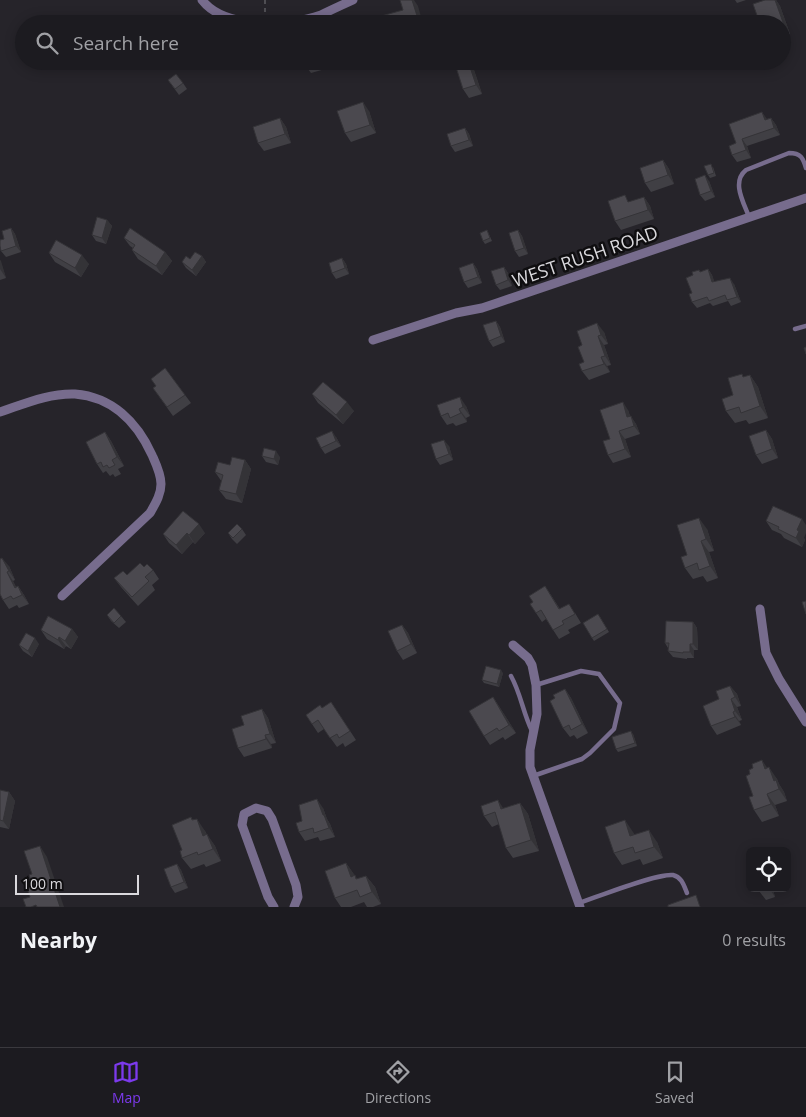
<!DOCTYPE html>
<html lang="en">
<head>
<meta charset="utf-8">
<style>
  :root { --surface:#1c1b20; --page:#252429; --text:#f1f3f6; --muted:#a0a1a5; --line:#3a393e; --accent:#7c3aed }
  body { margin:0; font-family:"Open Sans",sans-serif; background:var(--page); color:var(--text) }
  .controls { position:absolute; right:15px; bottom:15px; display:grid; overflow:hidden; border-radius:8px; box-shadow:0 2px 12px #0003 }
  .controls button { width:45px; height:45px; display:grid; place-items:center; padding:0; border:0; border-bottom:1px solid var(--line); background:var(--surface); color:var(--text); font:25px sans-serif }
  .scale { position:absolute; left:15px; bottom:12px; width:124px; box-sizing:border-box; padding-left:5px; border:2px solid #dad9dd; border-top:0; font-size:14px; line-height:18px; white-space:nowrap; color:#dad9dd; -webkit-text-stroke:4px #0f0e10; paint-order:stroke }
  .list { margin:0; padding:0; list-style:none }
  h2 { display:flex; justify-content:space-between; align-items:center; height:65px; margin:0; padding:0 20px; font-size:21px }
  h2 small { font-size:16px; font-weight:400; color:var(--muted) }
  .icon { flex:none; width:28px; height:28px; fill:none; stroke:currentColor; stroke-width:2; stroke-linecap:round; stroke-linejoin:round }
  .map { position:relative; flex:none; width:806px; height:907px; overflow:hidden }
  .search { position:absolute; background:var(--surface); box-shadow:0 2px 12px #0003; left:15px; right:15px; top:15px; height:55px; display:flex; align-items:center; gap:12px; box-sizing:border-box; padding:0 18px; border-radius:28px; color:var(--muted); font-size:19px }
  .sheet { height:140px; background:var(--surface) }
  nav { display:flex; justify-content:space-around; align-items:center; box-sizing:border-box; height:70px; border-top:1px solid var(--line); background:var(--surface); font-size:14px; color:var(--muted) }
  nav a { display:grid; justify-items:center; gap:2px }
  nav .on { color:var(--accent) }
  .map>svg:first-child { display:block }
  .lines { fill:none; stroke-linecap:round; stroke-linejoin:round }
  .path { stroke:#79787d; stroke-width:1; stroke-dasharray:4 4; stroke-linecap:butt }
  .lane { stroke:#776c8d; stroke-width:4.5 }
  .street { stroke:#776c8d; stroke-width:9 }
  .wall { fill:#403f44 }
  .shaded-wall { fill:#343337 }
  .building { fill:#4b494f; stroke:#343337 }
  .labels { text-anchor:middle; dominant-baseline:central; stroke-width:5; stroke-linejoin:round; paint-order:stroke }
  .street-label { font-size:18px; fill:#dad9dd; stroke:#0f0e10 }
</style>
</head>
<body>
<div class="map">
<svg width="806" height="907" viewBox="0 0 806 907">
  <rect width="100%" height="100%" fill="#26242a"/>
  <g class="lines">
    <path class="path" d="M265 0V13"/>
    <g class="lane">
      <path d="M749 217C744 203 731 182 746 170L789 153C801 153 803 158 806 168"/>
      <path d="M795 329 806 326"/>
      <path d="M511 676C521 694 523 713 532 731"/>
      <path d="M533 776 582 759 590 753 614 729 620 703 599 674 581 671 536 685"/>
      <path d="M579 903C597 897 657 873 673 875 682 877 684 886 687 893"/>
    </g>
    <g class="street">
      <path d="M202 0C225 30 289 26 321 15 331 10 342 5 353 0"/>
      <path d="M373 340 456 313 482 308 497 303 806 198"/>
      <path d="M0 412C24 404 49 393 75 394 112 397 137 422 152 455 156 464 161 474 161 484 161 495 155 504 150 513L62 596"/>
      <path d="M760 609 766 653 779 679 806 722"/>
      <path d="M513 645 528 658 532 665 536 685 537 714 530 750V767L580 907"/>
      <path d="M274 907 268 897 242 825 244 814 256 808 267 811 272 819 296 885 298 897 294 907"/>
    </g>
  </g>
  <g class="wall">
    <path d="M735 0H746L737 3Z"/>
    <path d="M765 0H776L780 6 790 34 782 37V24H760Z"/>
    <path d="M161 61H192L167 69Z"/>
    <path d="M302 61H335L336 66 311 73Z"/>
    <path d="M454 61H471L482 94 469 98 463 89Z"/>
    <path d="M168 80 183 83 187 89 179 95Z"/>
    <path d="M369 111 376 133 351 142 345 133Z"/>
    <path d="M280 118 286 127 291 143 264 151 258 143Z"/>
    <path d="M771 118 776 125 780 135 747 146 751 158 737 162 732 155 736 143 729 124 767 119Z"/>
    <path d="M465 128 469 134 473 146 455 152 451 146Z"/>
    <path d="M663 160 669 169 674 184 651 192 645 183Z"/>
    <path d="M713 167 716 176 710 178 708 175Z"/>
    <path d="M709 181 715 197 705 201 700 195Z"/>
    <path d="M644 197 650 206 654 219 621 230 615 221Z"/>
    <path d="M107 220 112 226 106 244 96 241 92 235Z"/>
    <path d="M11 228 15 234 21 252 6 257 1 251 4 239Z"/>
    <path d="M487 230 492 241 485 244 483 241Z"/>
    <path d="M518 230 522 236 528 254 519 257 515 251Z"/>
    <path d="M124 238 165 252 172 261 162 275 138 259 132 250 133 248 130 246Z"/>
    <path d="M49 253 89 264 81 277 55 262Z"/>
    <path d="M202 256 206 262 196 276 186 268 182 262 190 259Z"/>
    <path d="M342 258 346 264 349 274 336 279 332 273Z"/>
    <path d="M0 260 6 278 0 280Z"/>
    <path d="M473 263 477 269 482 283 468 288 464 282Z"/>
    <path d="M504 267 508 273 512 286 500 290 496 285Z"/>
    <path d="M708 269 712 275 714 282 734 284 741 302 731 306 728 301 713 306 710 303 697 308 692 302V293L693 275 699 270 700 272Z"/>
    <path d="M496 321 500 327 505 342 493 347 489 341Z"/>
    <path d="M604 332 608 344 604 345 611 365 607 366 610 372 589 380 582 371 584 362 582 345Z"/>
    <path d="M165 368 191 403 173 416 153 388 156 386Z"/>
    <path d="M750 375 758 387 768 418 749 424 746 420 735 423 726 411 733 395 744 377Z"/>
    <path d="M312 394 354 411 343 424 318 403Z"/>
    <path d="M466 406 470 416 466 418 467 422 456 426 453 423 447 425 441 416Z"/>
    <path d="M628 410 630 416 636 424 640 434 625 439 631 457 613 463 608 455 610 439Z"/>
    <path d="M766 430 772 439 778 458 762 464 756 455Z"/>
    <path d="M105 432 111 441 124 466 118 469 121 474 115 477 113 474 110 476 106 471 103 473 97 464Z"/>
    <path d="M336 437 341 446 325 454 321 448Z"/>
    <path d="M449 446 453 460 440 465 436 459Z"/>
    <path d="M262 456 280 457 278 465 266 462Z"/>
    <path d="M245 460 251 469 242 503 226 499 219 490 222 482 215 472 230 465Z"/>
    <path d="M766 521 804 538 805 540 802 547 784 538 781 534 772 530Z"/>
    <path d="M242 529 246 535 237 544 232 539 228 533Z"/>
    <path d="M707 529 714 551 709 552 718 578 707 582 703 576 693 579 685 568 687 555Z"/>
    <path d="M205 533 195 544 193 542 182 554 169 543 163 534Z"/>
    <path d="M9 566 15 580 13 581 16 587 18 586 24 595 29 604 19 608 17 605 9 609 3 600 0 594Z"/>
    <path d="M144 567 153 570 159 579 152 585 155 590 138 606 121 587 114 578 127 575Z"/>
    <path d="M545 586 560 609 575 613 581 623 568 630 570 633 559 639 546 619 542 622 536 613 533 602Z"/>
    <path d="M107 615 121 616 126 622 119 628 111 621Z"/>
    <path d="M600 617 609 632 594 641 592 638Z"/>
    <path d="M693 622 697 628 698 650H694V658H687V659L673 657 668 651V648L665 643Z"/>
    <path d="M402 625 408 633 417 653 403 660 397 651Z"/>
    <path d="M72 629 78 637 71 649 66 646 64 649 47 639 41 630Z"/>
    <path d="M39 644 32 657 23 651 19 645Z"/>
    <path d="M503 673 499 687 484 683 482 680Z"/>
    <path d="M730 686 737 694 741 706 737 707 742 720 739 721 741 725 717 735 711 726 719 699Z"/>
    <path d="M565 689 571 698 588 733 577 739 574 735 570 737 563 728 555 698Z"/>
    <path d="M493 697 516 733 505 740 503 737 490 745 484 736Z"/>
    <path d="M331 702 356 740 345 747 343 743 337 747 324 729 318 733 306 715 322 708Z"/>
    <path d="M262 709 268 718 276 743 271 744 272 748 244 757 238 748 244 725Z"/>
    <path d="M633 734 637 746 618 752 616 749Z"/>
    <path d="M767 768 777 779 779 784 784 792 787 801 775 805 779 816 762 822 754 810 753 796 750 774Z"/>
    <path d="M0 790 9 792 15 801 9 829 0 827Z"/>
    <path d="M520 803 528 814 539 851 513 858 506 848 499 824 492 827 484 816 504 808Z"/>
    <path d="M323 808 327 819 330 824 335 837 320 841 318 837 305 841 299 832 302 821Z"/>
    <path d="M191 817 193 820 205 831 207 835 215 846 221 861 206 867 204 864 191 869 182 858V850Z"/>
    <path d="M633 832 634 835 657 842 663 858 643 865 640 859 622 865 614 853Z"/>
    <path d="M346 863 357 879 366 876 375 887 381 904 373 907H367L364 902 351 907H341L335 898Z"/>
    <path d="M177 864 181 870 188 888 175 893 171 887Z"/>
    <path d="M758 888H778L773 890 775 897 766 900 759 891Z"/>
  </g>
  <g class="shaded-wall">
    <path d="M412 0H414L418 6 423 24H420L419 22Z"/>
    <path d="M775 0H776L780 6 790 34 784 25Z"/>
    <path d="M468 61H471L482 94 476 85Z"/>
    <path d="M363 102 369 111 376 133 370 125Z"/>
    <path d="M762 112 767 119 770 128 765 120Z"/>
    <path d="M280 118 286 127 291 143 285 134Z"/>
    <path d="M771 118 776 125 780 135 774 128Z"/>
    <path d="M465 128 469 134 473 146 469 140Z"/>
    <path d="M742 139 747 146 751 158 746 150Z"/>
    <path d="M663 160 669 169 674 184 668 175Z"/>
    <path d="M705 175 709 181 715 197 711 191Z"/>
    <path d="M644 197 650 206 654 219 648 210Z"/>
    <path d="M107 220 112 226 106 244 102 238Z"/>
    <path d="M11 228 15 234 21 252 16 246Z"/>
    <path d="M518 230 522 236 528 254 524 248Z"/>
    <path d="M165 252 172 261 162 275 156 266Z"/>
    <path d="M82 255 89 264 81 277 75 268Z"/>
    <path d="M202 256 206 262 196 276 192 270Z"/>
    <path d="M342 258 346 264 349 274 345 268Z"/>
    <path d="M0 260 1 261 6 278 0 269Z"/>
    <path d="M473 263 477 269 482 283 478 277Z"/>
    <path d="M504 267 508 273 512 286 508 280Z"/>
    <path d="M708 269 712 275 717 288 712 282Z"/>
    <path d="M730 278 734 284 741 302 737 297Z"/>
    <path d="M496 321 500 327 505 342 501 336Z"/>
    <path d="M597 323 604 332 608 344 601 335Z"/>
    <path d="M598 336 604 345 611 365 605 356Z"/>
    <path d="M601 357 607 366 610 372 604 364Z"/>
    <path d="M750 375 758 387 768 418 760 406Z"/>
    <path d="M460 397 466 406 470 416 463 407Z"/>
    <path d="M347 402 354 411 343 424 336 415Z"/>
    <path d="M623 402 628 410 633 425 627 417Z"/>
    <path d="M459 409 466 418 467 422 461 413Z"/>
    <path d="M631 416 636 424 640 434 634 426Z"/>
    <path d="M766 430 772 439 778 458 772 449Z"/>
    <path d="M332 431 336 437 341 446 336 441Z"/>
    <path d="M619 431 625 439 631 457 625 449Z"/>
    <path d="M105 432 111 441 124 466 117 457Z"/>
    <path d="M444 440 449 446 453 460 449 454Z"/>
    <path d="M276 451 280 457 278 465 274 459Z"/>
    <path d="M245 460 251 469 242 503 236 494Z"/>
    <path d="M699 518 707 529 714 551 706 539Z"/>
    <path d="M802 519 806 525V533L804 538 805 540 802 547 796 538 797 530Z"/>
    <path d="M199 524 205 533 195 544 189 535Z"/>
    <path d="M187 533 193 542 182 554 176 545Z"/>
    <path d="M701 541 709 552 718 578 710 566Z"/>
    <path d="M2 558 9 566 15 580 9 571Z"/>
    <path d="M7 572 13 581 21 597 15 588Z"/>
    <path d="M18 586 24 595 29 604 22 595Z"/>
    <path d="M545 586 551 595 565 618 559 609Z"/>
    <path d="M693 622 697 628 698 650 693 644Z"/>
    <path d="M402 625 408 633 417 653 411 644Z"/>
    <path d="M72 629 78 637 71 649 65 641Z"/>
    <path d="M59 637 66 646 64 649 58 640Z"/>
    <path d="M35 638 39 644 32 657 28 651Z"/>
    <path d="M690 644 694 650V658L690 652Z"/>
    <path d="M501 670 503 673 499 687 497 684Z"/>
    <path d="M730 686 737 694 741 706 735 697Z"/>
    <path d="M565 689 571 698 588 733 582 724Z"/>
    <path d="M493 697 499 706 516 733 509 725Z"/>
    <path d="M731 699 737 707 742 720 735 711Z"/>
    <path d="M262 709 268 718 276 743 270 734Z"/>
    <path d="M733 712 739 721 741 725 735 717Z"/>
    <path d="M631 731 633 734 637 746 635 743Z"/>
    <path d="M265 735 271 744 272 748 266 739Z"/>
    <path d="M762 760 770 772 769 767 777 779 779 784 784 792 787 801 765 769Z"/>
    <path d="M9 792 15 801 9 829 3 821Z"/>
    <path d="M767 794 775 805 779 816 771 804Z"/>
    <path d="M317 799 323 808 327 819 330 824 335 837 329 828 323 815Z"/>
    <path d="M498 800 505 811 501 809Z"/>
    <path d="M520 803 528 814 539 851 531 840Z"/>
    <path d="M197 819 205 831 212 848 203 836Z"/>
    <path d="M625 820 633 832 638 848 630 836Z"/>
    <path d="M649 830 657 842 663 858 654 847Z"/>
    <path d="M207 834 215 846 221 861 213 849Z"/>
    <path d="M40 846 47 857 64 907H60Z"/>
    <path d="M346 863 363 887 351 877Z"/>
    <path d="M177 864 181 870 188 888 184 882Z"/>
    <path d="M366 876 375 887 381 904 372 892Z"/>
    <path d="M769 888H772L773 890 775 897Z"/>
  </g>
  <g class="building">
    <path d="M400 0H412L419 22 414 24H376L374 18 403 10Z"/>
    <path d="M765 0H775L784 25 782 26V24H769L768 22 760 24 753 4Z"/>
    <path d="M174 19 175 24 161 23Z"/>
    <path d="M454 61H468L476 85 463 89Z"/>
    <path d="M176 74 183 83 175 89 168 80Z"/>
    <path d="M363 102 370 125 345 133 337 111Z"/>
    <path d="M762 112 765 120 771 118 774 128 742 139 746 150 732 155 729 146 736 143 729 124Z"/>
    <path d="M280 118 285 134 258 143 253 127Z"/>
    <path d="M465 128 469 140 451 146 447 134Z"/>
    <path d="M663 160 668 175 645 183 640 168Z"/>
    <path d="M711 164 714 173 708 175 704 166Z"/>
    <path d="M705 175 711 191 700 195 695 179Z"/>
    <path d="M625 195 628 202 644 197 648 210 615 221 608 201Z"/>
    <path d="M97 217 107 220 102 238 92 235Z"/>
    <path d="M11 228 16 246 1 251 0 246V240L4 239 2 231Z"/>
    <path d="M130 228 165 252 156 266 132 250 135 245 124 238Z"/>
    <path d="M487 230 490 238 483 241 480 233Z"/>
    <path d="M518 230 524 248 515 251 509 233Z"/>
    <path d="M56 240 82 255 75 268 49 253Z"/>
    <path d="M195 252 202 256 192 270 182 262 186 256 190 259Z"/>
    <path d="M342 258 345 268 332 273 329 263Z"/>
    <path d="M473 263 478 277 464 282 459 268Z"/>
    <path d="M504 267 508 280 496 285 491 271Z"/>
    <path d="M708 269 712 282 730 278 737 297 727 300 725 295 709 301 707 297 692 302 689 294 692 293 686 278 693 275 692 272 699 270 700 272Z"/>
    <path d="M496 321 501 336 489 341 483 325Z"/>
    <path d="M597 323 601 335 598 336 605 356 601 357 604 364 582 371 579 364 584 362 578 347 582 345 577 331Z"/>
    <path d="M806 347V354L804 348Z"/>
    <path d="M165 368 185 395 167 407 153 388 156 386 151 379Z"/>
    <path d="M742 374 743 377 750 375 760 406 741 413 739 407 726 411 722 399 733 395 728 378Z"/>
    <path d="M323 382 347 402 336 415 312 394Z"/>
    <path d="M460 397 463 407 459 409 461 413 450 418 448 413 441 416 437 405Z"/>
    <path d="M623 402 627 417 631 416 634 426 619 431 625 449 608 455 603 441 610 439 600 410Z"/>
    <path d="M766 430 772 449 756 455 749 436Z"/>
    <path d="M332 431 336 441 321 448 316 438Z"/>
    <path d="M105 432 117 457 112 460 115 465 109 468 107 465 103 467 101 462 97 464 86 442Z"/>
    <path d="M444 440 449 454 436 459 431 444Z"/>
    <path d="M264 448 276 451 274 459 262 456Z"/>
    <path d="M232 457 245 460 236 494 219 490 223 475 215 472 218 462 230 465Z"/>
    <path d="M773 506 802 519 797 530 799 531 796 538 778 529 779 527 766 521Z"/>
    <path d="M183 511 199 524 189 535 187 533 176 545 163 534Z"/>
    <path d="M699 518 706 539 701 541 710 566 699 570 697 563 685 568 681 557 687 555 677 525Z"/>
    <path d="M237 524 242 529 233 538 228 533Z"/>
    <path d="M2 558 9 571 7 572 15 588 18 586 22 595 13 599 11 596 3 600 0 594V559Z"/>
    <path d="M140 563 144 567 147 564 153 570 145 577 149 581 132 597 114 578 123 571 127 575Z"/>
    <path d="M545 586 559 609 569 604 575 614 562 621 564 624 553 630 541 610 536 613 530 604 533 602 529 596Z"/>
    <path d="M806 601V614L802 602Z"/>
    <path d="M114 608 121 616 114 623 107 615Z"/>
    <path d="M598 614 607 629 592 638 583 623Z"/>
    <path d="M48 616 72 629 65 641 59 637 58 640 41 630Z"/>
    <path d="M666 621 693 622V644H690V652H683V653L668 651 669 643H665Z"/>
    <path d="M402 625 411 644 397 651 388 631Z"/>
    <path d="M26 633 35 638 28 651 19 645Z"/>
    <path d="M486 666 501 670 497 684 482 680Z"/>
    <path d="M730 686 735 697 731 699 735 711 733 712 735 717 711 726 703 706 719 699 716 691Z"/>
    <path d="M565 689 582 724 571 730 569 725 563 728 550 701 555 698 553 695Z"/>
    <path d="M493 697 509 725 499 731 497 728 484 736 469 711Z"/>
    <path d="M331 702 350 731 339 738 337 734 330 738 318 720 312 724 306 715 320 705 322 708Z"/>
    <path d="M262 709 270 734 265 735 266 739 238 748 232 729 244 725 241 716Z"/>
    <path d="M631 731 635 743 616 749 612 737Z"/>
    <path d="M762 760 765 769 769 767 774 781 776 780 779 789 767 794 771 804 754 810 749 797 753 796 746 776 750 774 749 770 753 768 752 764Z"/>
    <path d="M0 790 9 792 3 821 0 820Z"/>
    <path d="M317 799 323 815H324L329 828 314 833 313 828 299 832 296 823 302 821 299 805Z"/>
    <path d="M498 800 501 809 520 803 531 840 506 848 495 812 484 816 481 806Z"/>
    <path d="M191 817 192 820 197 819 203 836 207 834 213 849 198 855 197 852 182 858 180 851 182 850 172 825Z"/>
    <path d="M625 820 630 836 649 830 654 847 635 853 633 847 614 853 605 827Z"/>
    <path d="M40 846 60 907H37L36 905 31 907H26L23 899 30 897 25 882 31 880 29 875 32 874 24 851Z"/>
    <path d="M747 856H750V864Z"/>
    <path d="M346 863 351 877 355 875 356 879 366 876 372 892 360 897 357 890 335 898 325 871Z"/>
    <path d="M177 864 184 882 171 887 164 869Z"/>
    <path d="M758 888H768L759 891Z"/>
    <path d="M696 895 700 907H668V905Z"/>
  </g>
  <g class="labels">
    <g class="street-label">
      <text transform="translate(585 256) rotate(-19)">WEST RUSH ROAD</text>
    </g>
  </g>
</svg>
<div class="controls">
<button><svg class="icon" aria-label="locate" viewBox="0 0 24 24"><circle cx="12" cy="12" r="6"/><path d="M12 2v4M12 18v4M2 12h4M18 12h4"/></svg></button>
</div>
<div class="scale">100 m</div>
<div class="search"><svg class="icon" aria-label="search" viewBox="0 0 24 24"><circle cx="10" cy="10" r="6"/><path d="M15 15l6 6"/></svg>Search here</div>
</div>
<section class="sheet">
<h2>Nearby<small>0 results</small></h2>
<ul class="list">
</ul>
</section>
<nav>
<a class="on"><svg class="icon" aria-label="map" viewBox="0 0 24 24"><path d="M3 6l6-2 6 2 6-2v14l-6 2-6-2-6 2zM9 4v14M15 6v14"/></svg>Map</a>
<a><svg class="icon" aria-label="directions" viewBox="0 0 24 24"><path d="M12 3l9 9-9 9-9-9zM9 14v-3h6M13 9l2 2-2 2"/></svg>Directions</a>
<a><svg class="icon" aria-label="saved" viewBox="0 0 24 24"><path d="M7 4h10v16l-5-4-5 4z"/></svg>Saved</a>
</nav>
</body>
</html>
